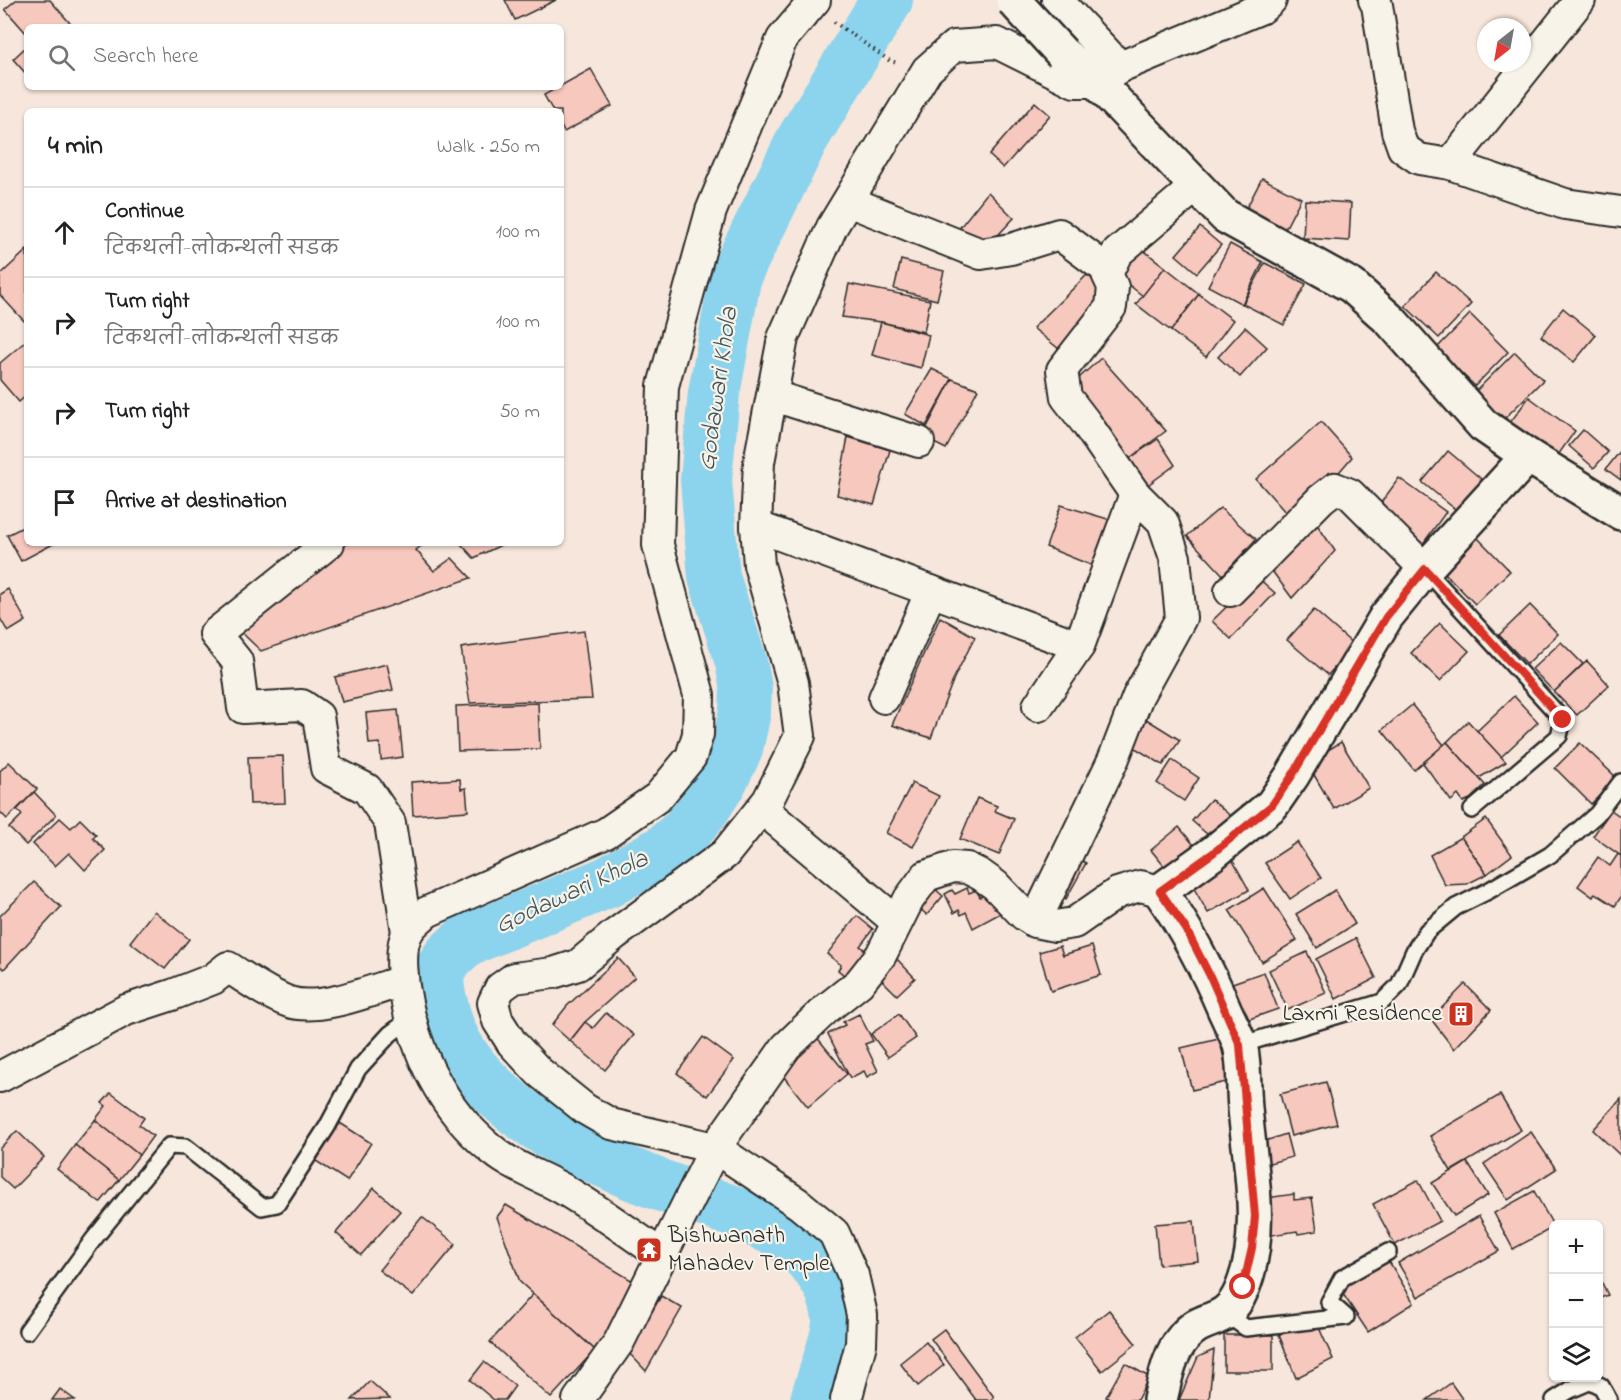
<!DOCTYPE html>
<html lang="en">
<head>
<meta charset="utf-8">
<style>
  :root { --surface:#fff; --page:#f2f2f2; --text:#202124; --muted:#757577; --line:#e0e0e0 }
  body { margin:0; font-family:"Indie Flower","Playpen Sans Deva",sans-serif; background:var(--page); color:var(--text) }
  .controls { position:absolute; right:18px; bottom:18px; display:grid; overflow:hidden; border-radius:9px; box-shadow:0 2px 4px #0004 }
  .controls button { width:54px; height:54px; display:grid; place-items:center; padding:0; border:0; border-bottom:2px solid var(--line); background:var(--surface); color:var(--text); font:30px sans-serif }
  .compass { position:absolute; left:1477px; top:18px; width:54px; height:54px; border-radius:50%; background:var(--surface); box-shadow:0 2px 4px #0004; rotate:211deg }
  .stop { position:absolute; width:18px; height:18px; margin:-14px; border:4px solid #d93025; border-radius:50%; background:#fff }
  .stop.end { background:#d93025; border-color:#fff; box-shadow:0 2px 6px #0008 }
  .list { margin:0; padding:0; list-style:none }
  h2 { display:flex; justify-content:space-between; align-items:center; height:78px; margin:0; padding:0 24px; font-size:26px }
  h2 small { font-size:20px; font-weight:400; color:var(--muted) }
  .list li { display:grid; grid-template-columns:39px 1fr auto; gap:18px; align-items:center; box-sizing:border-box; height:90px; padding:0 24px; border-top:2px solid var(--line) }
  .list b { display:block; font-size:22px; white-space:nowrap }
  .list p { margin:0; font-size:20px; white-space:nowrap; color:var(--muted) }
  .list em { font-size:20px; font-style:normal; color:var(--muted) }
  .icon { flex:none; width:33px; height:33px; fill:none; stroke:currentColor; stroke-width:2; stroke-linecap:round; stroke-linejoin:round }
  .map { position:relative; flex:none; width:1621px; height:1400px; overflow:hidden }
  .search { position:absolute; background:var(--surface); box-shadow:0 2px 4px #0004; left:24px; top:24px; width:540px; height:66px; display:flex; align-items:center; gap:15px; box-sizing:border-box; padding:0 21px; border-radius:9px; color:var(--muted); font-size:22px }
  .panel { position:absolute; background:var(--surface); box-shadow:0 2px 4px #0004; left:24px; top:108px; width:540px; height:438px; border-radius:9px }
  .map>svg:first-child { display:block }
  .lines { fill:none; stroke-linecap:round; stroke-linejoin:round }
  .river { stroke:#8cd4ed; stroke-width:52 }
  .building { fill:#f7c8bd; stroke:#2b2b2b; stroke-width:1.5 }
  .lane-casing { stroke:#2b2b2b; stroke-width:20 }
  .street-casing { stroke:#2b2b2b; stroke-width:34 }
  .secondary-casing { stroke:#2b2b2b; stroke-width:38 }
  .path { stroke:#2b2b2b; stroke-width:4; stroke-dasharray:1.5 4.5; stroke-linecap:butt }
  .lane { stroke:#f7f3e8; stroke-width:15 }
  .street { stroke:#f7f3e8; stroke-width:30 }
  .secondary { stroke:#f7f3e8; stroke-width:33 }
  .secondary-bridge-casing { stroke:#2b2b2b; stroke-width:38; stroke-linecap:butt }
  .secondary-bridge { stroke:#f7f3e8; stroke-width:33 }
  .route { stroke:#d93025; stroke-width:8 }
  .labels { text-anchor:middle; dominant-baseline:central; stroke-width:4.5; stroke-linejoin:round; paint-order:stroke }
  .poi-label { font-size:24px; fill:#2b2b2b; stroke:#f7f3e8; text-anchor:end }
  .water-label { font-size:26px; font-style:italic; fill:#43555c; stroke:#f7f3e8 }
</style>
</head>
<body>
<div class="map">
<svg width="1621" height="1400" viewBox="0 0 1621 1400">
  <rect width="100%" height="100%" fill="#f7e6db"/>
  <filter id="ink" filterUnits="userSpaceOnUse"><feTurbulence type="fractalNoise" baseFrequency=".0167" numOctaves="2"/><feDisplacementMap in="SourceGraphic" scale="12" xChannelSelector="R" yChannelSelector="G"/><feConvolveMatrix kernelMatrix="1 2 1 2 8 2 1 2 1" color-interpolation-filters="sRGB"/></filter>
  <g filter="url(#ink)">
    <g class="lines">
      <path class="river" d="M816 1400C821 1381 838 1338 838 1321 838 1312 833 1294 829 1286 817 1264 798 1243 776 1231 726 1205 671 1192 620 1169 572 1148 524 1122 487 1084 468 1064 452 1043 445 1015 434 976 434 967 466 941L608 882 663 851 683 834 702 812 721 782 737 749 745 712 746 688 741 662 714 577 706 480 714 393 736 274 803 138 887 0"/>
    </g>
    <g class="building">
      <path d="M16 0H50L70 23 66 27H27V34L5 9Z"/>
      <path d="M505 0H556L515 20Z"/>
      <path d="M27 46V75L13 59Z"/>
      <path d="M591 69 612 106 564 132 561 126V111H553L544 95Z"/>
      <path d="M1035 102 1050 115 1003 168 989 155Z"/>
      <path d="M1262 178 1301 198 1285 229 1246 209Z"/>
      <path d="M988 192 1014 218 986 248 957 231Z"/>
      <path d="M1305 200 1351 203 1349 241 1303 238Z"/>
      <path d="M1200 227 1221 245 1197 273 1176 255Z"/>
      <path d="M1134 243 1165 267 1143 296 1111 271Z"/>
      <path d="M1230 244 1263 262 1242 304 1208 286Z"/>
      <path d="M27 250V318L24 321 0 295V275Z"/>
      <path d="M901 260 944 271 937 300 894 289Z"/>
      <path d="M1265 263 1306 284 1284 325 1243 304Z"/>
      <path d="M1165 267 1199 294 1171 331 1136 304Z"/>
      <path d="M1092 270 1110 301 1064 353 1033 328Z"/>
      <path d="M1436 272 1471 304 1439 338 1405 306Z"/>
      <path d="M849 284 930 300 924 332 881 322 842 317Z"/>
      <path d="M1199 294 1233 320 1206 357 1171 331Z"/>
      <path d="M1563 308 1596 335 1574 362 1541 336Z"/>
      <path d="M1470 314 1508 352 1475 386 1436 349Z"/>
      <path d="M881 322 929 335 921 368 872 355Z"/>
      <path d="M1245 327 1267 347 1240 377 1218 357Z"/>
      <path d="M27 340V395L19 402 0 380V363Z"/>
      <path d="M1515 352 1543 380 1502 421 1474 393Z"/>
      <path d="M1101 358 1166 431 1126 461 1069 387Z"/>
      <path d="M932 369 952 379 926 426 905 414Z"/>
      <path d="M952 379 978 389 946 449 922 437Z"/>
      <path d="M1529 397 1575 431 1556 458 1509 424Z"/>
      <path d="M1321 422 1352 457 1334 478 1287 514 1256 479Z"/>
      <path d="M1583 430 1608 452 1594 468 1569 446Z"/>
      <path d="M848 437 890 450 874 505 837 495Z"/>
      <path d="M1158 439 1175 465 1141 490 1126 461Z"/>
      <path d="M1621 450V480L1606 469Z"/>
      <path d="M1448 451 1486 483 1461 514 1422 482Z"/>
      <path d="M1399 478 1446 512 1422 545 1375 511Z"/>
      <path d="M1061 505 1111 520 1098 568 1046 547Z"/>
      <path d="M1220 508 1256 539 1223 575 1187 536Z"/>
      <path d="M1314 520 1335 551 1292 598 1264 560Z"/>
      <path d="M27 525V543H55L21 561 7 535Z"/>
      <path d="M1472 532 1510 571 1475 604 1438 566Z"/>
      <path d="M348 543H425L416 550 434 571 452 558 471 578 261 651 240 631Z"/>
      <path d="M460 543H505L474 558Z"/>
      <path d="M1257 577 1275 593 1231 639 1212 621Z"/>
      <path d="M8 589 26 621 8 632 0 618V594Z"/>
      <path d="M1530 605 1558 634 1527 664 1499 635Z"/>
      <path d="M1314 610 1354 645 1328 675 1287 640Z"/>
      <path d="M940 617 975 637 954 678 931 738 892 725Z"/>
      <path d="M1440 623 1469 651 1440 681 1411 653Z"/>
      <path d="M584 631 592 699 470 703 461 648Z"/>
      <path d="M1561 642 1583 664 1554 692 1532 669Z"/>
      <path d="M1587 661 1609 685 1577 715 1554 692Z"/>
      <path d="M387 664 393 690 342 702 335 677Z"/>
      <path d="M1514 696 1538 722 1501 757 1477 731Z"/>
      <path d="M538 703 540 749 458 751 456 706Z"/>
      <path d="M1412 705 1444 745 1414 770 1382 730Z"/>
      <path d="M398 710 403 757 381 760 380 743 369 744 366 713Z"/>
      <path d="M1143 717 1180 740 1163 765 1127 743Z"/>
      <path d="M1468 721 1506 762 1479 778 1447 742Z"/>
      <path d="M1341 742 1369 788 1334 809 1307 763Z"/>
      <path d="M1447 742 1485 785 1470 799 1463 802 1458 795 1451 801 1423 763Z"/>
      <path d="M1580 743 1617 778 1591 804 1555 768Z"/>
      <path d="M283 756 285 803 250 804 248 757Z"/>
      <path d="M1172 760 1199 778 1184 801 1157 783Z"/>
      <path d="M9 762 37 789 7 819 0 812V771Z"/>
      <path d="M460 779 461 789 466 788 468 811 413 815 411 782Z"/>
      <path d="M912 783 939 796 913 847 886 833Z"/>
      <path d="M34 792 56 815 26 845 9 828 22 815 17 810Z"/>
      <path d="M977 798 997 806 995 811 1014 819 999 855 960 839Z"/>
      <path d="M1211 799 1234 819 1215 841 1192 821Z"/>
      <path d="M1611 810 1621 817V856L1593 836Z"/>
      <path d="M60 818 71 828 80 819 96 835 93 838 105 850 85 870 69 853 55 866 33 844Z"/>
      <path d="M1486 819 1512 855 1487 874 1461 837Z"/>
      <path d="M1179 827 1198 850 1169 872 1151 850Z"/>
      <path d="M1461 837 1487 874 1467 884 1445 885 1430 855Z"/>
      <path d="M1297 842 1321 878 1290 899 1265 863Z"/>
      <path d="M1228 852 1249 890 1208 913 1187 876Z"/>
      <path d="M1618 854 1621 856V897L1615 906 1595 893 1593 897 1578 886 1598 857 1610 866Z"/>
      <path d="M1071 855 1086 863 1066 899 1052 891Z"/>
      <path d="M926 881 943 896 927 915 910 900Z"/>
      <path d="M34 882 61 907 4 969 0 966V916Z"/>
      <path d="M967 888 969 893 976 890 980 897 984 895 986 899 990 897 994 899 1001 913 973 928 966 912 961 915 959 910 954 913 945 894 952 890 955 894Z"/>
      <path d="M1264 888 1297 940 1262 962 1229 910Z"/>
      <path d="M1335 890 1355 924 1317 948 1296 914Z"/>
      <path d="M154 911 189 939 165 969 130 942Z"/>
      <path d="M857 916 873 929 860 946 872 955 850 980 838 970 841 965 827 954Z"/>
      <path d="M1356 938 1376 978 1336 999 1316 959Z"/>
      <path d="M1060 946 1063 955 1092 946 1101 975 1051 991 1039 952Z"/>
      <path d="M1307 952 1326 993 1288 1010 1269 970Z"/>
      <path d="M618 958 635 977 585 1022 570 1041 552 1025 567 1006Z"/>
      <path d="M896 958 915 978 897 995 878 976Z"/>
      <path d="M1264 972 1278 1009 1235 1024 1221 987Z"/>
      <path d="M1465 984 1491 1010 1454 1049 1431 1019Z"/>
      <path d="M606 1013 634 1035 605 1070 570 1041 585 1022 593 1028Z"/>
      <path d="M859 1014 873 1041 865 1044 878 1071 867 1077 864 1071 850 1078 828 1034 845 1025 843 1022Z"/>
      <path d="M899 1014 916 1038 888 1057 871 1034Z"/>
      <path d="M815 1035 847 1074 808 1107 776 1067Z"/>
      <path d="M703 1037 734 1060 707 1096 677 1073Z"/>
      <path d="M1219 1039 1230 1081 1192 1090 1181 1048Z"/>
      <path d="M1326 1082 1337 1124 1291 1136 1280 1094Z"/>
      <path d="M111 1093 144 1118 139 1125 153 1136 139 1155 95 1120 106 1106 102 1103Z"/>
      <path d="M1500 1095 1521 1130 1451 1171 1430 1136Z"/>
      <path d="M1621 1099V1156L1593 1130Z"/>
      <path d="M95 1120 139 1155 119 1180 75 1145Z"/>
      <path d="M340 1123 371 1143 347 1181 316 1161Z"/>
      <path d="M17 1131 44 1157 13 1189 0 1177V1148Z"/>
      <path d="M1531 1132 1556 1169 1508 1200 1484 1164Z"/>
      <path d="M1286 1134 1292 1157 1262 1165 1256 1144Z"/>
      <path d="M75 1145 119 1180 100 1203 57 1169Z"/>
      <path d="M1467 1162 1488 1195 1454 1216 1432 1183Z"/>
      <path d="M1418 1180 1440 1221 1395 1245 1373 1204Z"/>
      <path d="M374 1188 400 1211 361 1255 336 1233Z"/>
      <path d="M1534 1191 1554 1227 1513 1249 1494 1213Z"/>
      <path d="M1294 1194V1200L1312 1198 1317 1231 1298 1234 1297 1231 1266 1236 1260 1199Z"/>
      <path d="M506 1205 638 1284 617 1328 595 1350 520 1282 497 1217Z"/>
      <path d="M1479 1216 1499 1251 1418 1297 1398 1263Z"/>
      <path d="M422 1217 456 1244 413 1296 379 1270Z"/>
      <path d="M1194 1221 1198 1261 1159 1265 1155 1224Z"/>
      <path d="M1387 1258 1414 1303 1368 1332 1339 1288Z"/>
      <path d="M1598 1275 1608 1295 1598 1299Z"/>
      <path d="M533 1294 595 1350 551 1398 490 1342Z"/>
      <path d="M661 1296 682 1308 646 1371 628 1352Z"/>
      <path d="M1109 1310 1136 1344 1102 1371 1075 1337Z"/>
      <path d="M1316 1321 1333 1359 1296 1378 1279 1335Z"/>
      <path d="M944 1329 994 1397 991 1400H976L931 1339Z"/>
      <rect x="1224" y="1335" width="49" height="36"/>
      <path d="M926 1342 944 1365 918 1386 900 1363Z"/>
      <path d="M1214 1350 1209 1400H1179L1198 1357Z"/>
      <path d="M484 1362 515 1386 505 1400H494L470 1380Z"/>
      <path d="M1125 1363 1149 1377 1137 1400H1111L1106 1397Z"/>
      <path d="M370 1381 390 1399 352 1400Z"/>
      <path d="M1451 1383 1463 1400H1427Z"/>
      <path d="M60 1389 75 1400H52Z"/>
    </g>
    <g class="lines">
      <g class="lane-casing">
        <g id="lane">
          <path d="M1425 569 1563 720 1559 736 1472 810"/>
          <path d="M1240 1045 1382 1002 1399 985 1414 951 1427 931 1456 907 1488 891 1550 855 1597 814 1621 782"/>
          <path d="M1226 1314 1246 1328 1346 1317 1329 1302 1342 1278 1388 1252"/>
          <path d="M27 1331 93 1240 169 1146 186 1147 262 1207 277 1204 327 1127 358 1069 390 1034 410 1019"/>
          <path d="M1554 1400 1570 1390 1591 1381 1601 1386 1609 1400"/>
        </g>
      </g>
      <g class="street-casing">
        <g id="street">
          <path d="M1057 0 1120 67"/>
          <path d="M1374 0 1377 5 1397 131 1403 148 1419 159 1450 164 1565 204 1621 212"/>
          <path d="M1450 164 1580 0"/>
          <path d="M858 205 981 254 1011 249 1059 234 1098 263"/>
          <path d="M777 397 919 442"/>
          <path d="M756 526 1079 646"/>
          <path d="M329 543 215 634 237 661 243 708 302 705 318 716 326 768 367 789 390 823 407 932"/>
          <path d="M1230 591 1321 499 1335 488 1350 494 1425 569"/>
          <path d="M884 698 931 591"/>
          <path d="M1038 706 1079 646 1135 494"/>
          <path d="M772 817 897 922"/>
          <path d="M1035 922 1114 758 1138 696 1181 618 1175 558 1163 522 1135 494 1086 423 1066 397 1062 370 1111 307 1113 287 1107 274 1117 253 1196 186"/>
          <path d="M0 1077 126 1010 172 995 213 979 228 967C247 979 267 994 289 1002 320 1012 372 990 402 981"/>
          <path d="M661 1255C629 1232 597 1209 563 1189 543 1177 518 1169 499 1155 449 1118 419 1063 407 1003 403 985 398 948 408 932 412 924 421 918 427 912L606 833 658 797 691 757 698 734 699 695 658 545 663 386 711 211 782 39 815 0"/>
          <path d="M578 1400 619 1342 715 1148 786 1047 826 1009 859 983 881 955 909 899 926 876 953 867 967 868 981 875 995 885 1024 915 1035 922 1055 926 1074 923 1117 893 1140 886 1160 891"/>
          <path d="M846 1400 861 1344 862 1315 853 1275 834 1233 799 1204 715 1148 611 1124 585 1109 539 1072 512 1043 498 1021 493 1003 500 988 514 978 553 973 578 965 614 935 725 854 768 800 800 736 793 683 759 565 756 526 759 462 783 338 832 227 927 70 954 46 997 43 1075 82H1097L1120 67 1262 8 1271 0"/>
        </g>
      </g>
      <g class="secondary-casing">
        <g id="secondary">
          <path d="M1062 53 1097 82 1225 216 1352 286 1391 321 1483 425 1528 456 1621 513"/>
          <path d="M1160 1400C1165 1379 1169 1354 1184 1337 1203 1313 1226 1328 1242 1289 1265 1233 1250 1167 1245 1108 1243 1088 1245 1064 1240 1045 1236 1033 1230 1022 1225 1011 1207 968 1187 930 1160 891L1213 853 1272 805 1292 776 1386 617 1425 569 1528 456"/>
        </g>
      </g>
      <path class="path" d="M834 22 890 61 898 63"/>
      <use href="#lane" class="lane"/>
      <use href="#street" class="street"/>
      <use href="#secondary" class="secondary"/>
      <g class="secondary-bridge-casing">
        <path id="secondary-bridge" d="M1013 0 1062 53"/>
      </g>
      <use href="#secondary-bridge" class="secondary-bridge"/>
    </g>
  </g>
  <g class="lines" filter="url(#ink)">
    <path class="route" d="M1243 1287 1252 1248 1255 1216 1240 1045 1210 976 1186 929 1160 891 1213 853 1272 805 1292 776 1386 617 1425 569 1563 720"/>
  </g>
  <defs>
    <g id="building-square" transform="scale(1.35)"><rect x="-9" y="-9" width="18" height="18" rx="4" fill="#c8321e" stroke="#f7f3e8"/><path d="M-4-6H4V6H1V3H-1V6H-4ZM-2.5-4.3h1.7v1.8h-1.7ZM.8-4.3h1.7v1.8H.8ZM-2.5-1h1.7V.8h-1.7ZM.8-1h1.7V.8H.8Z" fill="#fff"/></g>
    <g id="temple-square" transform="scale(1.35)"><rect x="-9" y="-9" width="18" height="18" rx="4" fill="#c8321e" stroke="#f7f3e8"/><path d="M0-6L5-2H3V0L6.5 2.5H4V6H1.5V3h-3V6H-4V2.5H-6.5L-3 0V-2H-5Z" fill="#fff"/></g>
  </defs>
  <g fill-rule="evenodd">
    <use href="#building-square" x="1461" y="1014"/>
    <use href="#temple-square" x="649" y="1250"/>
  </g>
  <g class="labels">
    <g class="poi-label">
      <text x="1442" y="1014">Laxmi Residence</text>
      <text x="668" y="1236" text-anchor="start">Bishwanath<tspan x="668" dy="28">Mahadev Temple</tspan></text>
    </g>
    <g class="water-label">
      <text transform="translate(719 389) rotate(-82)">Godawari Khola</text>
      <text transform="translate(572 893) rotate(-25)">Godawari Khola</text>
    </g>
  </g>
</svg>
<div class="controls">
<button>+</button>
<button>−</button>
<button><svg class="icon" aria-label="layers" viewBox="0 0 24 24"><path d="M12 4l9 5-9 5-9-5zM3 14l9 5 9-5"/></svg></button>
</div>
<svg class="compass" viewBox="-18 -18 36 36"><path d="M0-13l5 13h-10z" fill="#e53935"/><path d="M0 13l5-13h-10z" fill="#757577"/></svg>
<div class="stop" style="left:1243px;top:1287px"></div>
<div class="stop end" style="left:1563px;top:720px"></div>
<div class="search"><svg class="icon" aria-label="search" viewBox="0 0 24 24"><circle cx="10" cy="10" r="6"/><path d="M15 15l6 6"/></svg>Search here</div>
<section class="panel">
<h2>4 min<small>Walk · 250 m</small></h2>
<ul class="list">
<li><svg class="icon" aria-label="ahead" viewBox="0 0 24 24"><path d="M12 20V5M6 11l6-6 6 6"/></svg><div><b>Continue</b><p>टिकथली-लोकन्थली सडक</p></div><em>100 m</em></li>
<li><svg class="icon" aria-label="right" viewBox="0 0 24 24"><path d="M7 20v-9h11M14 6l5 5-5 5"/></svg><div><b>Turn right</b><p>टिकथली-लोकन्थली सडक</p></div><em>100 m</em></li>
<li><svg class="icon" aria-label="right" viewBox="0 0 24 24"><path d="M7 20v-9h11M14 6l5 5-5 5"/></svg><div><b>Turn right</b></div><em>50 m</em></li>
<li><svg class="icon" aria-label="arrive" viewBox="0 0 24 24"><path d="M6 21V4h12l-3 4 3 4H6"/></svg><div><b>Arrive at destination</b></div></li>
</ul>
</section>
</div>
</body>
</html>
